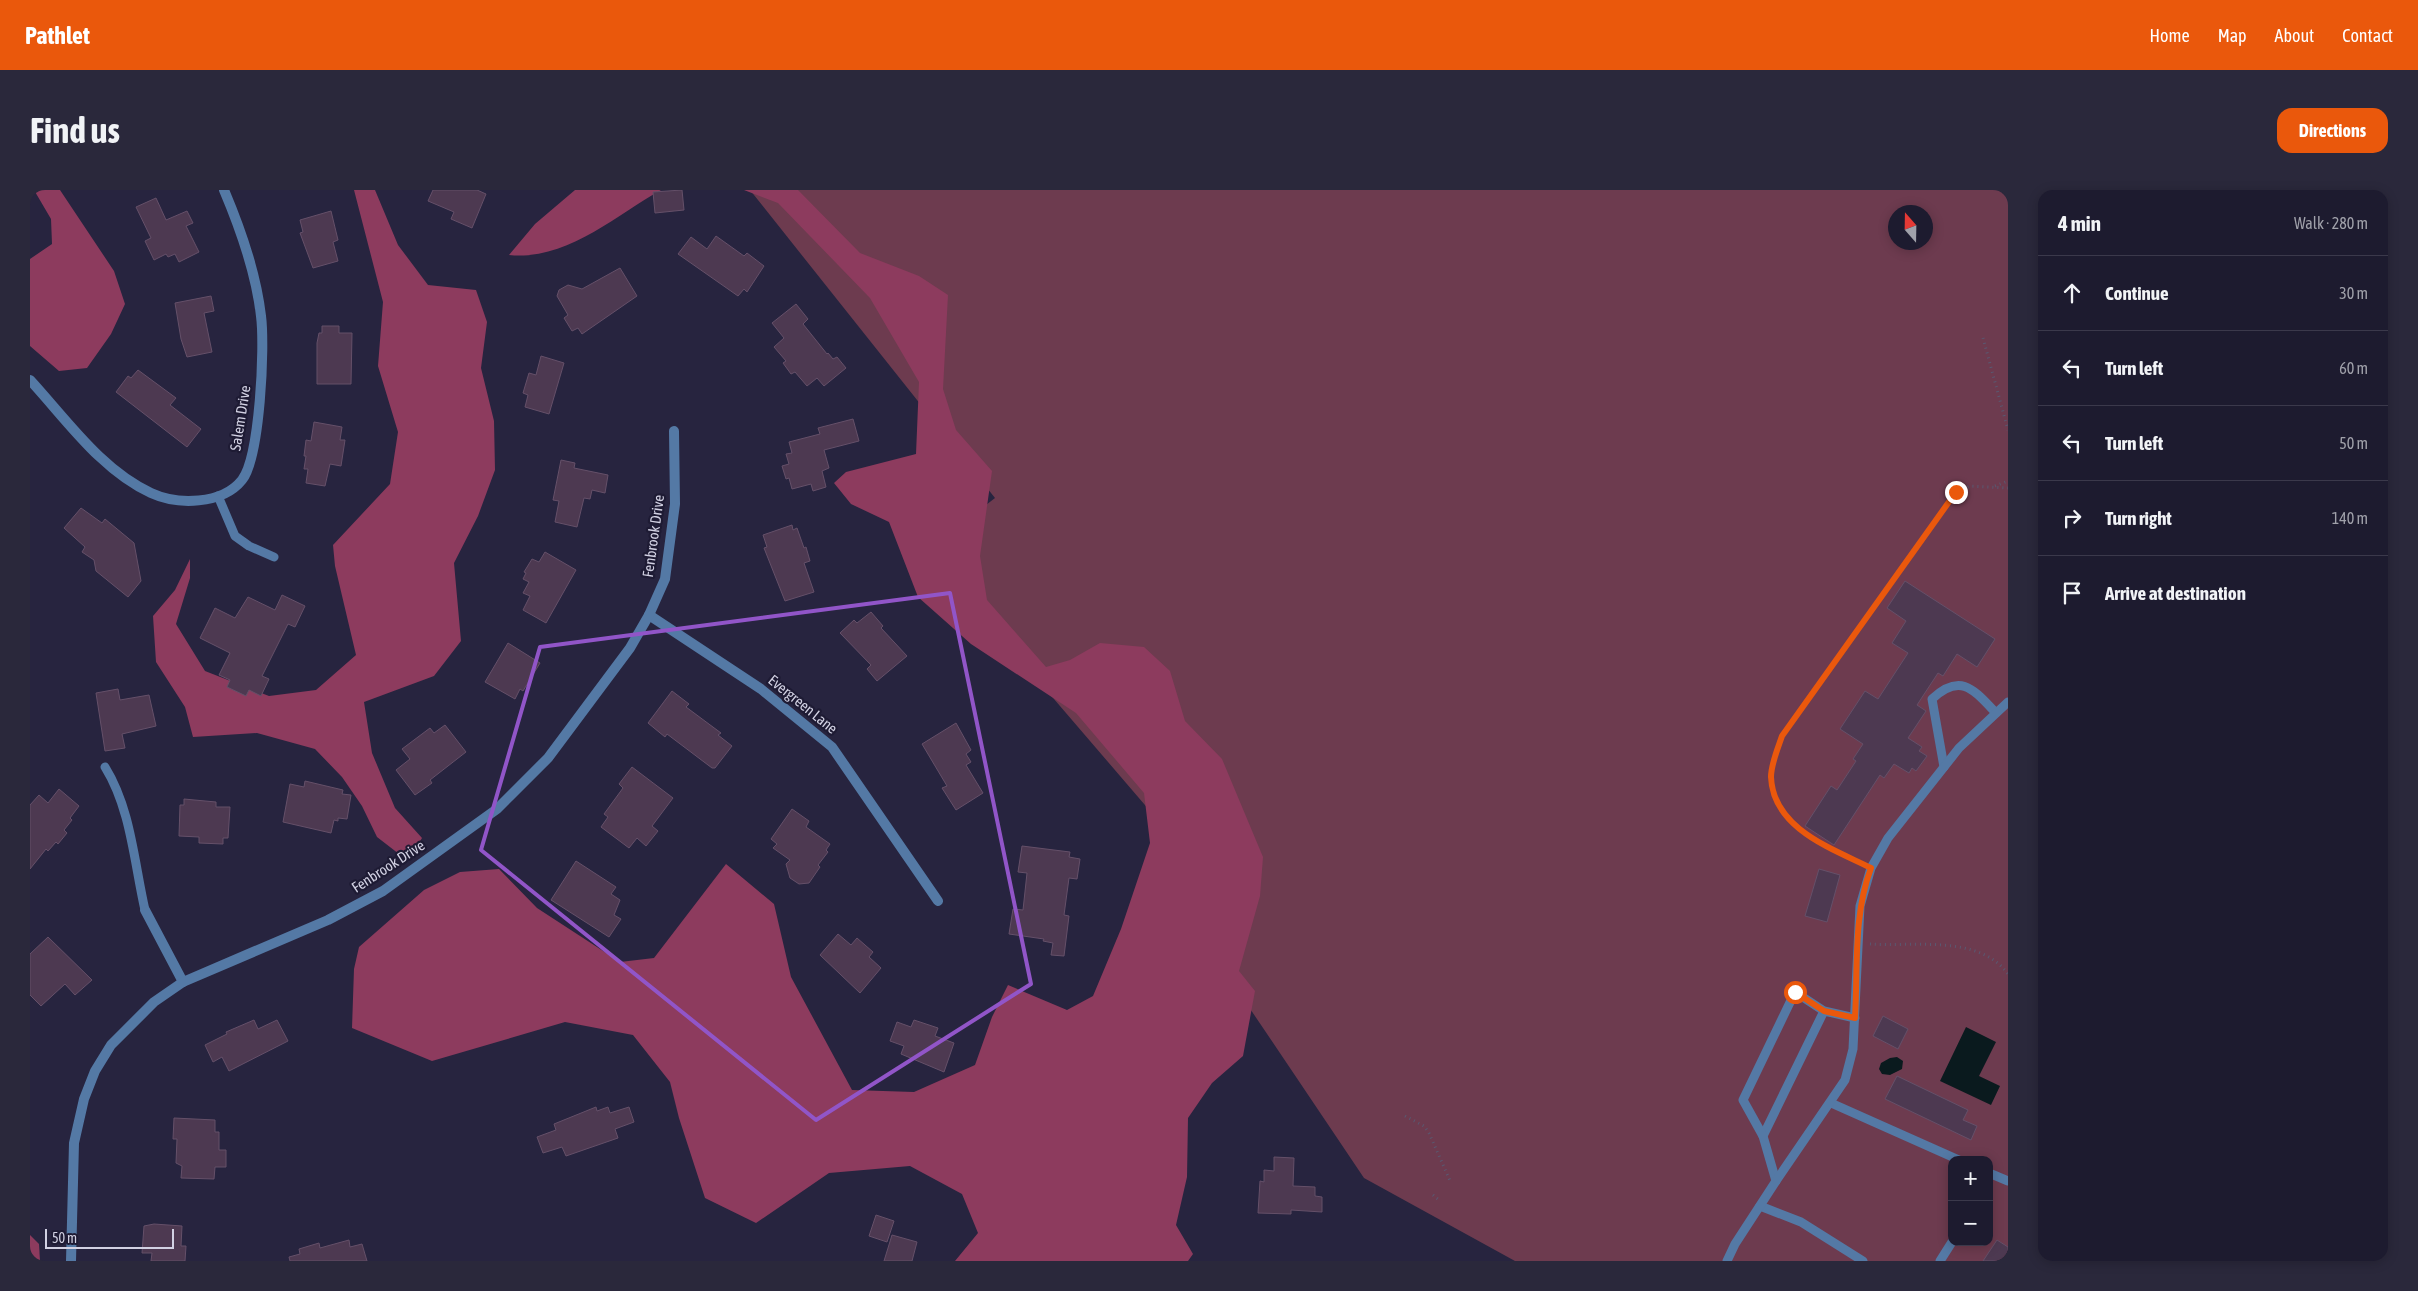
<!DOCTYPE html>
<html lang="en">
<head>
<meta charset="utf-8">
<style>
  :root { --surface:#1d1b2f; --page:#2a283b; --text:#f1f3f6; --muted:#a0a1aa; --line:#3b394b; --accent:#ea580c }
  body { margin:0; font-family:"Asap Condensed",sans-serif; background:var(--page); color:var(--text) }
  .controls { position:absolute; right:15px; bottom:15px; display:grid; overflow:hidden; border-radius:10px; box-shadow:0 2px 12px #0003 }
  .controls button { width:45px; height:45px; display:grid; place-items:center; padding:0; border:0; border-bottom:1px solid var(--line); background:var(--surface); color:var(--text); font:25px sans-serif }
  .compass { position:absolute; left:1858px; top:15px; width:45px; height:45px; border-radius:50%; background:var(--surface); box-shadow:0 2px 12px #0003; rotate:340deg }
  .scale { position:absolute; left:15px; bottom:12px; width:129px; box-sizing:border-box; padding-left:5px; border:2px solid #d2d1e3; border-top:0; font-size:14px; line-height:18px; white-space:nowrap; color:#d2d1e3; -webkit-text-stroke:4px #1e1b34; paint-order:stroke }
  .stop { position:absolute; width:15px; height:15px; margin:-11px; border:4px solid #ea580c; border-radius:50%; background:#fff }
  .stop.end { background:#ea580c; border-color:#fff; box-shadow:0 1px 5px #0008 }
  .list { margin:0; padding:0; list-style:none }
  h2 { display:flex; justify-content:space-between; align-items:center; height:65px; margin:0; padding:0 20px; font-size:21px }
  h2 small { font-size:16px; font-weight:400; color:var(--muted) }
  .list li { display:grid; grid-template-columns:32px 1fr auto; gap:15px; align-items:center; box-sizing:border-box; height:75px; padding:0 20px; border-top:1px solid var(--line) }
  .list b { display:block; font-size:19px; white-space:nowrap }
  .list em { font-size:16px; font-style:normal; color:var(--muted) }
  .icon { flex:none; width:28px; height:28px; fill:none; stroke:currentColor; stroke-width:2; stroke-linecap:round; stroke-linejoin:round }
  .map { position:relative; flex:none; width:1978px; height:1071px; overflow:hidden; border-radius:15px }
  header { display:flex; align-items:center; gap:30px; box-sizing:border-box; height:70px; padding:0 25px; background:var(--accent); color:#fff }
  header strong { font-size:24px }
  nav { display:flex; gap:28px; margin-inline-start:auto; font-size:18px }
  .intro { display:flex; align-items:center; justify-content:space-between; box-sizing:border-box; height:120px; padding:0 30px }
  h1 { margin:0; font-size:35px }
  .button { padding:12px 22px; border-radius:15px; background:var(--accent); color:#fff; font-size:18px; font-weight:700 }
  main { display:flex; gap:30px; padding:0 30px }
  aside { flex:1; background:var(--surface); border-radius:15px; box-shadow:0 2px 12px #0003 }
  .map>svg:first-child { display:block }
  .green { fill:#6d3b4f; fill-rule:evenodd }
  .forest { fill:#8d3b5e }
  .water { fill:#0a1a1e }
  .building { fill:#4d3951; stroke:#655069 }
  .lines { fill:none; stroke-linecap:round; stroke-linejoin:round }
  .path { stroke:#5a5870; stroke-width:3; stroke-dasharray:1 4; stroke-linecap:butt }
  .service { stroke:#5479a5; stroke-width:9 }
  .minor { stroke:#5479a5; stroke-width:10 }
  .route { stroke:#ea580c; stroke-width:6 }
  .marked { fill:none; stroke:#9155c8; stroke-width:4; stroke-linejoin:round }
  .labels { text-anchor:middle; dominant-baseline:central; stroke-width:4.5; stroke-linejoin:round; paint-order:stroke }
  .street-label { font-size:15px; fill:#d2d1e3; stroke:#1e1b34 }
</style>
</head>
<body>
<header>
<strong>Pathlet</strong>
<nav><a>Home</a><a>Map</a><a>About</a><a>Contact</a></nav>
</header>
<div class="intro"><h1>Find us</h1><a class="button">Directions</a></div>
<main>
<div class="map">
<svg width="1978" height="1071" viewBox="0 0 1978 1071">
  <rect width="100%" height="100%" fill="#27243f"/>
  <path class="green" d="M720 0H1978V1071H1485L1334 988 1163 734 1199 713 897 361 965 308ZM1866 22H1896V52H1866ZM1922 970H1959V1052H1922Z"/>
  <g class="forest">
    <path d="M4 0H30L84 81 95 114 81 144 57 178 29 181 0 156V69L22 54 21 29Z"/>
    <path d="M324 0H345L368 55 398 95 446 100 457 132 451 178 464 231 465 280 448 326 424 373 431 451 404 486 334 512 342 563 365 618 392 648 384 661 369 664 347 647 332 616 312 587 285 559 227 543 163 547 155 517 126 472 123 426 145 400 160 369V388L146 434 175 481 239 506 286 500 326 465 305 376 303 355 360 294 368 242 348 176 353 112Z"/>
    <path d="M545 0H631C585 26 536 71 479 65L505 34Z"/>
    <path d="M714 0H768L830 63 889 86 918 105 913 199 926 240 962 281 950 366 957 410 1016 477 1040 470 1070 453 1114 457 1140 481 1155 531 1192 569 1233 667 1230 706 1209 781 1225 801 1213 866 1182 893 1158 928 1157 987 1146 1035 1163 1064 1158 1071H925L948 1043 932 1004 880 976 799 983 726 1033 675 1008 649 928 640 892 603 845 535 832 402 871 322 838 324 779 329 757 394 700 430 682 469 679 507 718 590 772 624 768 696 674 744 714 761 787 822 900 884 902 945 875 962 827 978 795 1037 820 1063 806 1091 739 1120 653 1114 603 1046 523 941 454 888 407 859 332 821 314 804 293 816 282 886 264 889 192 840 108 748 13Z"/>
    <path d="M0 1045 9 1054 10 1071H0Z"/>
  </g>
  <g class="water">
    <path d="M1936 837 1966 852 1949 886 1970 896 1961 915 1910 891Z"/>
    <path d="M1867 867 1873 871 1872 879 1860 885 1852 884 1849 879 1851 873 1860 868Z"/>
  </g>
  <g class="building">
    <path d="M403 0H447L456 4 442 38 421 29 424 22 398 11Z"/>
    <path d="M652 0 654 20 625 23 623 2Z"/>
    <path d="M126 8 136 30 157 21 163 33 156 36 169 62 149 72 145 64 138 67 136 64 124 70 115 51 121 48 106 17Z"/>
    <path d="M301 21 308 50 303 52 308 71 283 78 270 43 273 42 270 30Z"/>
    <path d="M686 46 714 66 717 63 734 76 717 102 714 99 708 106 648 64 661 47 677 59Z"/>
    <path d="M590 78 607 106 552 144 548 138 542 141 534 128 538 125 527 106 529 100 538 95 552 99Z"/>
    <path d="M181 106 184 121 174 123 182 162 157 167 151 149 145 113Z"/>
    <path d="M766 114 778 129 773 134 797 164 798 163 803 169 807 167 816 178 794 196 787 188 777 196 765 182 761 184 753 173 756 171 744 157 754 148 742 133Z"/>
    <path d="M292 136H309V143H322L321 194H287V153L289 143H292Z"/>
    <path d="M511 166 534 173 519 224 495 217 498 205 493 203 499 183 506 185Z"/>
    <path d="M108 180 146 208 140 215 171 239 157 257 86 202 98 186 101 188Z"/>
    <path d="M823 229 829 251 794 260 799 278 792 281 796 297 783 301 781 294 762 299 759 288 756 289 752 276 759 274 756 264 762 263 759 252 790 244 788 238Z"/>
    <path d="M284 232 312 237 310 250H315L311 276 300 274 295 296 276 293 278 279H274L276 266H274L276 250 281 251Z"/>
    <path d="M531 270 545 273 544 278 578 285 575 303 562 300 560 309 554 308 547 337 525 332 529 311 523 310Z"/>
    <path d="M51 318 72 333 75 329 104 353 111 391 98 407 66 381 64 370 52 362 55 357 34 338Z"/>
    <path d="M762 335 763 340 767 338 774 358 776 357 780 371 774 373 784 402 755 411 734 358 737 357 733 345Z"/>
    <path d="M515 362 546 380 516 433 493 420 500 406 493 403 499 392 493 389 496 383 494 382 502 369 509 372Z"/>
    <path d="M1875 391 1965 449 1947 477 1927 464 1913 486 1908 483 1887 515 1896 521 1878 548 1892 557 1889 561 1897 566 1886 581 1882 578 1879 583 1864 574 1854 588 1850 585 1804 655 1775 636 1801 596 1807 600 1826 571 1823 569 1833 554 1810 539 1835 501 1848 509 1878 463 1862 453 1876 431 1857 418Z"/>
    <path d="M252 405 275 416 265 437 258 434 232 486 239 489 231 506 219 500 216 506 197 497 200 490 189 485 200 463 170 448 185 418 205 428 218 407 245 420Z"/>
    <path d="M841 422 853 436 851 438 877 466 847 491 837 479 841 475 810 443 824 430 827 433Z"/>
    <path d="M478 453 510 473 493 501 490 499 485 509 455 492Z"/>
    <path d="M88 499 90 510 119 505 126 536 92 544 95 558 75 561 66 503Z"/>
    <path d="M642 501 659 514 656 517 691 543 688 545 702 556 685 578H682L637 544 635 547 618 533Z"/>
    <path d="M926 533 941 560 936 564 941 572 936 575 953 603 926 620 912 598 917 596 892 554Z"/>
    <path d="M415 535 436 562 400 590 402 593 385 605 366 580 380 569 372 559 400 538 404 543Z"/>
    <path d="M602 577 643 608 622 636 628 641 616 656 607 648 599 658 571 637 578 627 574 624 593 598 589 594Z"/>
    <path d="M275 591 313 600 312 604 321 605 317 629 308 628V631L304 630 301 643 253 632 260 594 274 597Z"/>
    <path d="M29 599 49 616 40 628 42 630 34 640 37 643 28 654 26 652 18 661 16 659 0 679V615L9 605 18 613Z"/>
    <path d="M154 609 186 612V617H200L198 648H193V654L169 653V647L149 646 150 615H154Z"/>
    <path d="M762 619 779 631 776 637 800 654 796 660 798 662 788 675 790 677 779 693 769 694 760 688 756 674 760 670 743 658 747 654 741 649Z"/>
    <path d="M992 656 1040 662 1039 667 1050 669 1047 689 1039 688 1034 725 1039 726 1034 766 1021 765 1023 753 1013 751 1014 749 979 744 983 719 993 720 997 683 988 682Z"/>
    <path d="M546 671 586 697 581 704 590 710 584 725 591 729 579 747 521 710Z"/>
    <path d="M1789 679 1810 685 1797 732 1775 726Z"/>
    <path d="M808 744 821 755 827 748 843 762 839 767 851 778 830 803 790 765Z"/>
    <path d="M18 747 62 790 45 805 35 794 11 816 0 805V764Z"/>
    <path d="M1853 826 1878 839 1868 859 1843 846Z"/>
    <path d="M224 830 228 839 247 830 258 851 199 881 192 867 183 872 175 855 197 844 196 842Z"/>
    <path d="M884 830 908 838 905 846 924 853 914 882 871 864 874 856 860 851 867 832 881 837Z"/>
    <path d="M1867 886 1938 920 1933 930 1947 936 1941 950 1855 909Z"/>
    <path d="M566 917 567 921 578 917 580 923 599 917 604 932 585 939 588 948 536 966 532 957 513 963 507 947 526 940 524 934Z"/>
    <path d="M144 928 185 930V942H189V960H196V977H185L184 989 151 988 152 976 146 973 147 949H143Z"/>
    <path d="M1244 967 1264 968 1263 996 1285 997V1006L1292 1007V1022L1261 1020V1024L1228 1023 1230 991 1234 992V980L1244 981Z"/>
    <path d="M846 1025 864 1031 857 1052 839 1046Z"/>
    <path d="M124 1034 152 1036 151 1056H156L155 1071H121L122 1063H112L114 1036Z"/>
    <path d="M862 1045 887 1052 882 1071H854Z"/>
    <path d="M319 1050 320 1057 332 1054 337 1071H260L259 1067 270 1064 269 1059 289 1053 290 1058Z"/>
    <path d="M1967 1050 1978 1057V1071H1953Z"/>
  </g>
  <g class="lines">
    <g class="path">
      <path d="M1953 148 1978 240"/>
      <path d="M1965 296 1978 291"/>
      <path d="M1830 672C1794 654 1742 634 1741 587 1741 574 1748 558 1752 546L1926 302 1940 296 1978 298"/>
      <path d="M1840 754C1882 757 1949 744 1978 784"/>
      <path d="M1375 926 1394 936 1399 943 1421 993"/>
      <path d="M1403 1005 1410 1011"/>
    </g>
    <g class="service">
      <path d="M188 306 205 346 219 356 244 367"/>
      <path d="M75 577C101 619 104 672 115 720"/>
      <path d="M1914 577 1902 509C1931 482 1944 500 1966 523"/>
      <path d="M1801 913 1929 970"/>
      <path d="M1733 946 1794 821"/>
      <path d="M1959 983 1978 991"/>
      <path d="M1746 991 1733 946 1713 910 1765 802 1794 821 1825 828"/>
      <path d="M1730 1016 1771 1032 1833 1071"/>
      <path d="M1697 1071 1705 1054 1746 991 1815 890 1823 859 1830 716 1841 678 1858 648 1929 558 1978 512"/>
      <path d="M1910 1071 1922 1052"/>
    </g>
    <g class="minor">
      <path d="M0 190C36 229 71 280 121 303 147 315 192 315 212 290 230 267 235 157 231 126 226 82 211 40 194 0"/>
      <path d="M619 425 731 499 802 557 908 711"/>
      <path d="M115 720 153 792"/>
      <path d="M41 1071 44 953 54 909 65 881 81 855 124 812 153 792 298 730 353 701 467 619 518 568 600 458 619 425 635 389 645 314 644 241"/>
    </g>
  </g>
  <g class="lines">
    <path class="route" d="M1765 802 1794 821 1825 828C1828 777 1823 726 1841 678 1803 659 1743 639 1741 587 1741 574 1748 558 1752 546L1926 302"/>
  </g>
  <path class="marked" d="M920 403 1001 794 786 930 451 660 510 457Z"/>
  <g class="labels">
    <g class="street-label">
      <text transform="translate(210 228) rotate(-81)">Salem Drive</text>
      <text transform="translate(623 346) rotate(-82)">Fenbrook Drive</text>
      <text transform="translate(773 514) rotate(39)">Evergreen Lane</text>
      <text transform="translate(358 676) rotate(-33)">Fenbrook Drive</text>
    </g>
  </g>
</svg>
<div class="controls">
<button>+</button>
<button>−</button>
</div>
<svg class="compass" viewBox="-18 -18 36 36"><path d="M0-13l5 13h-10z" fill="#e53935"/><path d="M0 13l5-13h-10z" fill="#a0a1aa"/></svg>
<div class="scale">50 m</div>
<div class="stop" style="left:1765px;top:802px"></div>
<div class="stop end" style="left:1926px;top:302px"></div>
</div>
<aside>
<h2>4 min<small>Walk · 280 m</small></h2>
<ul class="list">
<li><svg class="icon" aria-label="ahead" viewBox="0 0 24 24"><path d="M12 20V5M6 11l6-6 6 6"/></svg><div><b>Continue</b></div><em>30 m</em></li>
<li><svg class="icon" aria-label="left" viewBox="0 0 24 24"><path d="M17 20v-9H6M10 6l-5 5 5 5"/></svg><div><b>Turn left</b></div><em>60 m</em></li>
<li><svg class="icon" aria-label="left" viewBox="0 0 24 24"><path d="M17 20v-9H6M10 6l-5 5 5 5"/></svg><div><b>Turn left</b></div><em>50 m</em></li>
<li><svg class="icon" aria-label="right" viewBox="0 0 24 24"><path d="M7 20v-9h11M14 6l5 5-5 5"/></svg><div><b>Turn right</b></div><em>140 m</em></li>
<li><svg class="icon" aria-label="arrive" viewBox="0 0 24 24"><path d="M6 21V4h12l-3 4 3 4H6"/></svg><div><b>Arrive at destination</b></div></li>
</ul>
</aside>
</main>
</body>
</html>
